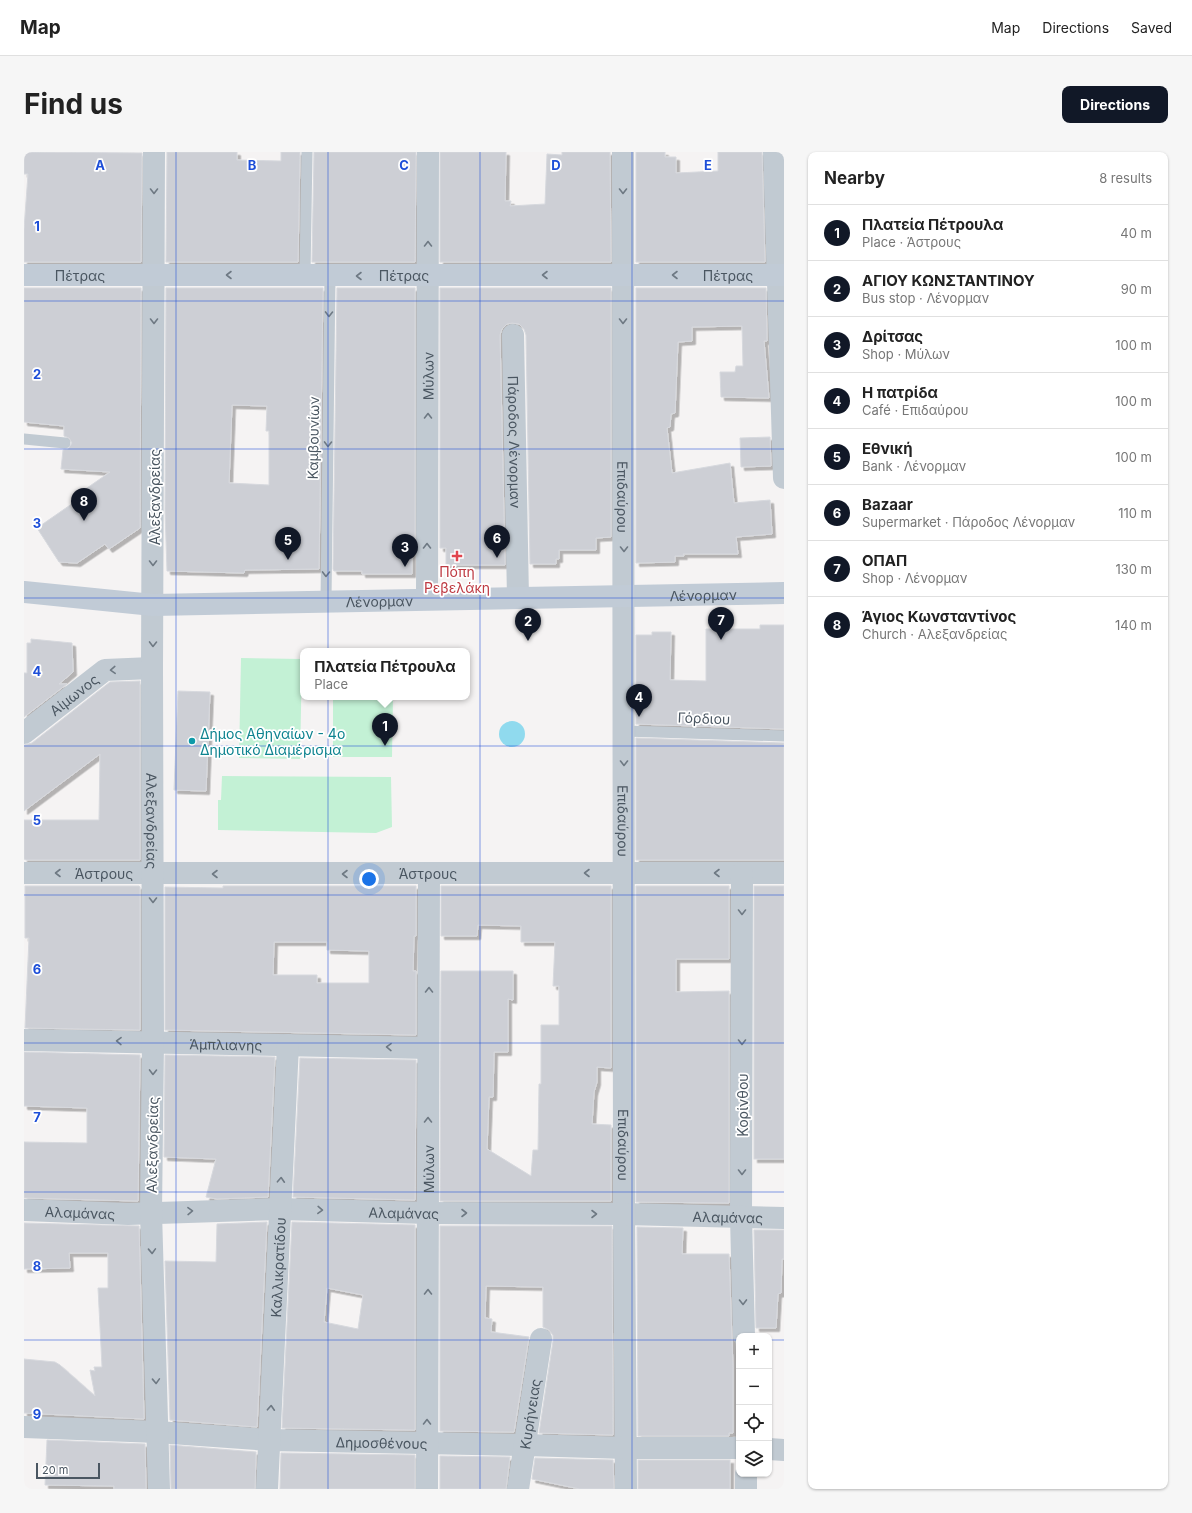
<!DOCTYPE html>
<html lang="en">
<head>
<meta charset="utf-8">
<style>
  :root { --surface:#fff; --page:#f6f6f6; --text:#222; --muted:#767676; --line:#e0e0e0; --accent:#111827 }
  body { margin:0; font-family:Inter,sans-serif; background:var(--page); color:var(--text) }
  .controls { position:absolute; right:12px; bottom:12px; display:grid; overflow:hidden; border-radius:8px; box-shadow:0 1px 3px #0004 }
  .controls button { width:36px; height:36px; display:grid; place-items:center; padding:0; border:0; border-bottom:1px solid var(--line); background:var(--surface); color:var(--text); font:20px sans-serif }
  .scale { position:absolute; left:12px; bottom:10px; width:64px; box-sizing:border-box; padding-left:4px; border:2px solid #4a5661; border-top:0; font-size:11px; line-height:14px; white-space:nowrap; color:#4a5661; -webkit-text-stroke:3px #fff; paint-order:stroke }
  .you { position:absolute; left:345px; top:727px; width:14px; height:14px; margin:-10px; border:3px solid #fff; border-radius:50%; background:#1a73e8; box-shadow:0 0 0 6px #1a73e833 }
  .badge { display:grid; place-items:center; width:26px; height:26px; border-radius:50%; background:var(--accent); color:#fff; font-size:13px; font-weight:700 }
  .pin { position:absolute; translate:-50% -33px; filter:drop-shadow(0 1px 2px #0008) }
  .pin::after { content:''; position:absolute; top:21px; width:14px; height:12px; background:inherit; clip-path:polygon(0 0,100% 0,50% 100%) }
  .popup { position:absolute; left:276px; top:496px; width:170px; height:52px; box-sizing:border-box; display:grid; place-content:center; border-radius:8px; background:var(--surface); filter:drop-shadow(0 1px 3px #0005); font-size:13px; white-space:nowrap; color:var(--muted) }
  .popup b { font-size:15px; color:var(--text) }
  .popup::after { content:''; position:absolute; left:50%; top:100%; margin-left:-8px; border:8px solid transparent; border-top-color:var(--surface) }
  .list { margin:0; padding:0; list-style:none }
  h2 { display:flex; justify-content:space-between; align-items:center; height:52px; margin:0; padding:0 16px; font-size:17px }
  h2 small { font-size:13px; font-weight:400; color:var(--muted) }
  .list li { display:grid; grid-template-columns:26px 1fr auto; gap:12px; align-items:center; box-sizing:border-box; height:56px; padding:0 16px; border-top:1px solid var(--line) }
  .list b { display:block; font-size:15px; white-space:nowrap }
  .list p { margin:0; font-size:13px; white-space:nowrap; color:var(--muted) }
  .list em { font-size:13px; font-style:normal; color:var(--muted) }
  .icon { flex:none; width:22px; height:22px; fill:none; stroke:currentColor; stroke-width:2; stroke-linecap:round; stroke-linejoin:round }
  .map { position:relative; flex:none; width:760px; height:1337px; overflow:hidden; border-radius:8px }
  header { display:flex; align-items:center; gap:24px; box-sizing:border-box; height:56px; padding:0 20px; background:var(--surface); border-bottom:1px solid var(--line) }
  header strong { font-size:19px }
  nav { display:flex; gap:22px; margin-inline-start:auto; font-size:14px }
  .intro { display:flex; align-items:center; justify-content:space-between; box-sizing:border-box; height:96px; padding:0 24px }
  h1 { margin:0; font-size:28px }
  .button { padding:10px 18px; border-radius:8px; background:var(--accent); color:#fff; font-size:14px; font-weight:700 }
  main { display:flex; gap:24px; padding:0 24px }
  aside { flex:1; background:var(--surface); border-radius:8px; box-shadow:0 1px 3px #0004 }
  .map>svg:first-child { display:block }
  .green { fill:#c3f1d5 }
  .water { fill:#90daee }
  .building { fill:#cdcfd5; stroke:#d7d9de; fill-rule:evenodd; filter:url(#shadow) }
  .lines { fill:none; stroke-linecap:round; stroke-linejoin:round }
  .service { stroke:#c1cad2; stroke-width:11 }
  .minor { stroke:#c1cad2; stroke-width:22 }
  .tertiary { stroke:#c1cad2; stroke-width:22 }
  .secondary { stroke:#c1cbd6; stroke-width:22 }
  .oneway { stroke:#6e7983 }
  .oneway2 { stroke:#6e7984 }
  .grid { fill:none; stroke:#1d4ed8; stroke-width:1; stroke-opacity:0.55 }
  .health-dot { fill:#e0444e; stroke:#fff; stroke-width:1.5 }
  .culture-dot { fill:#0f9aa8; stroke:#fff; stroke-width:1.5 }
  .labels { text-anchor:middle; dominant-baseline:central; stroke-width:3.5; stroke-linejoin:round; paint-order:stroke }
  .street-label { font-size:14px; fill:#4a5661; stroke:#fff }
  .health-label { font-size:14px; fill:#be3a42; stroke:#fff }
  .culture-label { font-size:14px; fill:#0d838f; stroke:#fff; text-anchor:start }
  .grid-label { font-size:13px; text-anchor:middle; font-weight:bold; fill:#1d4ed8; stroke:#fff; stroke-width:3.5; stroke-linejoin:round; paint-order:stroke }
</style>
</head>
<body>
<header>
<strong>Map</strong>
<nav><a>Map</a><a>Directions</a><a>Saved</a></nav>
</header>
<div class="intro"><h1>Find us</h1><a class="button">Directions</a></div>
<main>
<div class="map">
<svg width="760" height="1337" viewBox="0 0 760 1337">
  <defs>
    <filter id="shadow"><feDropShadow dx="3.5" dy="3.5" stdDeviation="0" flood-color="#0004"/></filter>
  </defs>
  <rect width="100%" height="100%" fill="#f5f3f3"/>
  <g class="green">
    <path d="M 217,506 L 278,507 L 276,607 L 215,606 Z"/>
    <path d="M 309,545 L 369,545 L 368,605 L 309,605 Z"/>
    <path d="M 198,624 L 367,625 L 368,675 L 352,681 L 194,678 L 194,648 L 197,648 Z"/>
  </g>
  <circle class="water" cx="488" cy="582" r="13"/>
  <g class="building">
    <path d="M 0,0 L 118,1 L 117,110 L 0,110 L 0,77 L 4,22 L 0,22 Z"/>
    <path d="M 143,0 L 213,0 L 213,8 L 257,9 L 257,0 L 276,0 L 274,110 L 142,110 Z"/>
    <path d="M 290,0 L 392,0 L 391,110 L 288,110 Z"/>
    <path d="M 416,0 L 482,0 L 481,49 L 487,49 L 486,54 L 521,52 L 523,2 L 538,3 L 538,0 L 586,0 L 587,110 L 416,110 Z"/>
    <path d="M 612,0 L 641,0 L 641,5 L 652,5 L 652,21 L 694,19 L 694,0 L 738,0 L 741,110 L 612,110 Z"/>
    <path d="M 0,136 L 117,136 L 116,376 L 85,397 L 81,392 L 53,411 L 35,410 L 13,376 L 52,349 L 50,345 L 86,320 L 37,317 L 39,298 L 44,297 L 48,291 L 45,286 L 40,284 L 40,274 L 0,270 Z"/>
    <path d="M 142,136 L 299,136 L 295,417 L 221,418 L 220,421 L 143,419 L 141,359 ZM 208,253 L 243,254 L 242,279 L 245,279 L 245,333 L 205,331 Z"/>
    <path d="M 313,136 L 391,136 L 391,395 L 388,395 L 388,422 L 338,422 L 338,419 L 310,419 L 309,417 Z"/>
    <path d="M 416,136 L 587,136 L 587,385 L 572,386 L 572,398 L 535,398 L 535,407 L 532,407 L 532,412 L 506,412 L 502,183 L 500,177 L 495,172 L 488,171 L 483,172 L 478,177 L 476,183 L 481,413 L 422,413 L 422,396 L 416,396 Z"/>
    <path d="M 612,136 L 742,136 L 743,189 L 740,189 L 745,246 L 697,245 L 696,220 L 711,220 L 712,214 L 719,214 L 718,174 L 668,175 L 668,189 L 654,190 L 651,261 L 647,262 L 646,275 L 643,276 L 648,321 L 706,311 L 710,351 L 746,348 L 748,382 L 712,385 L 714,402 L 659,402 L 660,404 L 651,404 L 651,410 L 612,411 Z"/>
    <path d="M 746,285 L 747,314 L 717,315 L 716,286 Z"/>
    <path d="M 736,473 L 760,473 L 760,577 L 612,572 L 612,483 L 628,483 L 628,480 L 647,480 L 646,528 L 682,529 L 682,477 L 736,477 Z"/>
    <path d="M 7,487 L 48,491 L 49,520 L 35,532 L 43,532 L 0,565 L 0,521 L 3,521 L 3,491 L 7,491 Z"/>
    <path d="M 116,529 L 116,708 L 2,708 L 0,707 L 0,668 L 75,668 L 76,602 L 0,659 L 0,593 L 8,591 L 86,530 Z"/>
    <path d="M 154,539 L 186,540 L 182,639 L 150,638 Z"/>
    <path d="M 612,586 L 760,591 L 760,708 L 612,708 Z"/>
    <path d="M 1,734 L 115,734 L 116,735 L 116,878 L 1,876 L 5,786 L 1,786 Z"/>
    <path d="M 199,734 L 392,734 L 392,784 L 390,784 L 389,819 L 392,819 L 392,883 L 141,878 L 141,735 L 199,736 ZM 250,790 L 303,790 L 303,798 L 345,799 L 345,831 L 293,831 L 293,823 L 249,823 Z"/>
    <path d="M 417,734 L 587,734 L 587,916 L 573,915 L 573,930 L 570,940 L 568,972 L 587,973 L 587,1049 L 416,1049 L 417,819 L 489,819 L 489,848 L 484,847 L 484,900 L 470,900 L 469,945 L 465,945 L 463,997 L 507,1024 L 509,998 L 514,998 L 515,932 L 517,932 L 517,873 L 535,873 L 535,834 L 529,834 L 531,790 L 497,790 L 497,774 L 454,773 L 453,784 L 417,784 Z"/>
    <path d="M 612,734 L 705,734 L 705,807 L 652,807 L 652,840 L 705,839 L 705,1051 L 612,1050 Z"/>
    <rect x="730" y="734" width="30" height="273"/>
    <path d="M 0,900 L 116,903 L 114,1049 L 0,1046 L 0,990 L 63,991 L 63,956 L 0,954 Z"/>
    <path d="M 141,903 L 251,905 L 244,1045 L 193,1047 L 182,1045 L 192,1007 L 140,1005 Z"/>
    <path d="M 276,906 L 392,908 L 391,1048 L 269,1045 Z"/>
    <path d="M 243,1070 L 233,1275 L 146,1268 L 141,1109 L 192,1110 L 193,1072 Z"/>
    <path d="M 268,1070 L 391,1073 L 391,1278 L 258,1276 ZM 303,1136 L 339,1143 L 334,1177 L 300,1170 Z"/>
    <path d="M 0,1071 L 115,1074 L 120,1267 L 0,1261 L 0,1207 L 31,1210 L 36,1213 L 71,1244 L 66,1218 L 71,1219 L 70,1215 L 78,1215 L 74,1136 L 84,1136 L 84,1101 L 45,1101 L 46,1116 L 0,1117 Z"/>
    <path d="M 416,1074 L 588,1074 L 589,1283 L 515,1281 L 529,1189 L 529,1183 L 525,1178 L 519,1175 L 519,1135 L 462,1134 L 461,1166 L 468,1167 L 467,1180 L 505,1185 L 490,1280 L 416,1279 Z"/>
    <path d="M 613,1075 L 659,1076 L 658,1102 L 705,1102 L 709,1216 L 709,1281 L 705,1281 L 705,1284 L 614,1284 Z"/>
    <path d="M 730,1078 L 760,1078 L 760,1107 L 758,1107 L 757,1141 L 754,1142 L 752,1176 L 732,1176 Z"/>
    <path d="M 23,1288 L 121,1292 L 122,1337 L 90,1337 L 90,1334 L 21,1333 Z"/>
    <path d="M 146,1293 L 232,1300 L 231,1337 L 147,1337 Z"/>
    <path d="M 257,1301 L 391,1303 L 391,1337 L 256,1337 Z"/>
    <path d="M 416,1304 L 486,1305 L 482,1337 L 416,1337 Z"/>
    <path d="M 511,1306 L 589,1308 L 590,1337 L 556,1337 L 508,1327 Z"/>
    <rect x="614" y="1308" width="92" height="29"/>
  </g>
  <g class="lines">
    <g class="service">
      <path d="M 281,123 L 283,0"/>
      <path d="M 0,287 L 41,291"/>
      <path d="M 302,449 L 306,123"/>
      <path d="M 600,579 L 760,584"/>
    </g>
    <g class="minor">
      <path id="s1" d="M 599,0 L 600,1062 L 602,1337"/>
      <path d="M 750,0 L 760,326"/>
      <path id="s2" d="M 489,183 L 494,446"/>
      <path id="s3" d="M 403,447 L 404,0"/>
      <path id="s4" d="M 0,581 L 81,518 L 128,516"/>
      <path id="s5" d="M 0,721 L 760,721"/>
      <path d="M 718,721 L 717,1065 L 720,1184"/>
      <path id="s6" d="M 0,888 L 404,896"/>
      <path id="s7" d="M 0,1058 L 104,1062 L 256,1057 L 404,1061 L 600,1062 L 760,1066"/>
      <path id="s8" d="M 0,1275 L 133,1280 L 245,1288 L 501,1293 L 602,1296 L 715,1296"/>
      <path d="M 745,1297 L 760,1298"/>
      <path id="s9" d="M 243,1337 L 264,893"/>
      <path id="s10" d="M 403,1337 L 405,722"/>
      <path id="s11" d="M 494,1337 L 517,1187"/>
      <path d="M 722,1337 L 722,1322"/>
    </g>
    <path class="tertiary" id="s12" d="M 130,0 L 128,516 L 129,890 L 127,1060 L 135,1337"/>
    <g class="secondary">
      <path id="s13" d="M 0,123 L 760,123"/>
      <path id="s14" d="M 0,440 L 129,453 L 760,441"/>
    </g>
  </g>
  <defs><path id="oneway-chevron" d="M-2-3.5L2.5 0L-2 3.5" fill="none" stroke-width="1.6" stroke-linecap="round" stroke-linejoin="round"/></defs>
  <g class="oneway">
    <use href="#oneway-chevron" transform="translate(130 39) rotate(90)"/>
    <use href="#oneway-chevron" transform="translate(599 39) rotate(90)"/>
    <use href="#oneway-chevron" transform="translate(404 92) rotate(-90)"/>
    <use href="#oneway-chevron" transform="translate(305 162) rotate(91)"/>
    <use href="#oneway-chevron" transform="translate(130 169) rotate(90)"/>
    <use href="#oneway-chevron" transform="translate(599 169) rotate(90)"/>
    <use href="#oneway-chevron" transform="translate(404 264) rotate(-90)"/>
    <use href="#oneway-chevron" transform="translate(304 292) rotate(91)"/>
    <use href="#oneway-chevron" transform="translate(403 394) rotate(-90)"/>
    <use href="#oneway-chevron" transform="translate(600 397) rotate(90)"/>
    <use href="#oneway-chevron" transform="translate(129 411) rotate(90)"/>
    <use href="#oneway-chevron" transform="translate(302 422) rotate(91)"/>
    <use href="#oneway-chevron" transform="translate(129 492) rotate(91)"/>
    <use href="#oneway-chevron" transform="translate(89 518) rotate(177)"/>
    <use href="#oneway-chevron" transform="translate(600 611) rotate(90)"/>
    <use href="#oneway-chevron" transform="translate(34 721) rotate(-180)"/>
    <use href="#oneway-chevron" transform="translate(563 721) rotate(180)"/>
    <use href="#oneway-chevron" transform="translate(693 721) rotate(180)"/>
    <use href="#oneway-chevron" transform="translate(191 722) rotate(180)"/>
    <use href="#oneway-chevron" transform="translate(321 722) rotate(180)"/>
    <use href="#oneway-chevron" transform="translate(129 748) rotate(90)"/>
    <use href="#oneway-chevron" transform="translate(718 760) rotate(90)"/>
    <use href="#oneway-chevron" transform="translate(405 838) rotate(-90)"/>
    <use href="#oneway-chevron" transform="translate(95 889) rotate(-179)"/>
    <use href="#oneway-chevron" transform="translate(718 890) rotate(90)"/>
    <use href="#oneway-chevron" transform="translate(365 895) rotate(-179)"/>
    <use href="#oneway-chevron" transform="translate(129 920) rotate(91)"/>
    <use href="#oneway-chevron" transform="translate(404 968) rotate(-90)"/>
    <use href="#oneway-chevron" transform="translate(718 1020) rotate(90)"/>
    <use href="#oneway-chevron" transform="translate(257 1028) rotate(-87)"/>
    <use href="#oneway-chevron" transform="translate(296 1058) rotate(2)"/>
    <use href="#oneway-chevron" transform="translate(166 1059) rotate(-1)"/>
    <use href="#oneway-chevron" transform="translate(440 1061)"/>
    <use href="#oneway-chevron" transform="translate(570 1062)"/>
    <use href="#oneway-chevron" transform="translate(128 1099) rotate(88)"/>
    <use href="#oneway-chevron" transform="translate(404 1140) rotate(-90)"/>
    <use href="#oneway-chevron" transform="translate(719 1150) rotate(89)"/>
    <use href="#oneway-chevron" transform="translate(132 1229) rotate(88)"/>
    <use href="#oneway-chevron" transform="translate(247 1256) rotate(-87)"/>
    <use href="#oneway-chevron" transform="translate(403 1270) rotate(-90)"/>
  </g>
  <g class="oneway2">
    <use href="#oneway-chevron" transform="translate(205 123) rotate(-180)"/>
    <use href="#oneway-chevron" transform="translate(521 123) rotate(180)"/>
    <use href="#oneway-chevron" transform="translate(651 123) rotate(-180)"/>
    <use href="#oneway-chevron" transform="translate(335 124) rotate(-180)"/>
  </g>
  <path class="grid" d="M 152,0 L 152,1337M 304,0 L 304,1337M 456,0 L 456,1337M 608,0 L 608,1337M 0,149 L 760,149M 0,297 L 760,297M 0,446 L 760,446M 0,594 L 760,594M 0,743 L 760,743M 0,891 L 760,891M 0,1040 L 760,1040M 0,1188 L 715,1188M 745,1188 L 760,1188"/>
  <path class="health-dot" d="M431 398h4v4h4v4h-4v4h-4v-4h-4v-4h4z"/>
  <circle class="culture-dot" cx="168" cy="589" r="4"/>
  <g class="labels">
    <g class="street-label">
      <text stroke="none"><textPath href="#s13" startOffset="56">Πέτρας</textPath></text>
      <text stroke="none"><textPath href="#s13" startOffset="704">Πέτρας</textPath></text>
      <text stroke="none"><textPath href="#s13" startOffset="380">Πέτρας</textPath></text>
      <text stroke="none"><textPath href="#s3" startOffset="223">Μύλων</textPath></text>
      <text transform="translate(289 286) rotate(-89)">Καμβουνίων</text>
      <text stroke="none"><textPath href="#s2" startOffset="107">Πάροδος Λένορμαν</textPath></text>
      <text transform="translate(130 345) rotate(-90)">Αλεξανδρείας</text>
      <text stroke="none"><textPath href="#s1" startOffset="345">Επιδαύρου</textPath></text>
      <text stroke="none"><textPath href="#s14" startOffset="680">Λένορμαν</textPath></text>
      <text stroke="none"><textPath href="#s14" startOffset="356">Λένορμαν</textPath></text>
      <text stroke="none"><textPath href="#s4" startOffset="63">Αίμωνος</textPath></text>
      <text transform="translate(680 566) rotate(2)">Γόρδιου</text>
      <text stroke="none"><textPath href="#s12" startOffset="669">Αλεξανδρείας</textPath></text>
      <text stroke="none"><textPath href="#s1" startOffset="669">Επιδαύρου</textPath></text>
      <text stroke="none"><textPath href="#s5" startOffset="404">Άστρους</textPath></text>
      <text stroke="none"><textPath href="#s5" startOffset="80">Άστρους</textPath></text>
      <text stroke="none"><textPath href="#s6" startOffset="202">Άμπλιανης</textPath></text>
      <text transform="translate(718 953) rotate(-90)">Κορίνθου</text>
      <text transform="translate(128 993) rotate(-89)">Αλεξανδρείας</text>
      <text stroke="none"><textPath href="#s1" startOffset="993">Επιδαύρου</textPath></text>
      <text stroke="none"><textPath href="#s10" startOffset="320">Μύλων</textPath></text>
      <text stroke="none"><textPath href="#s7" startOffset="56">Αλαμάνας</textPath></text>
      <text stroke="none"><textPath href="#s7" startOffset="380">Αλαμάνας</textPath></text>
      <text stroke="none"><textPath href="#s7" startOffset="704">Αλαμάνας</textPath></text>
      <text stroke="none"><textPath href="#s9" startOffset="222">Καλλικρατίδου</textPath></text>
      <text stroke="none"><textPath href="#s11" startOffset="76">Κυρήνειας</textPath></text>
      <text stroke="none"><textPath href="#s8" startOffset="358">Δημοσθένους</textPath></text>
    </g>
    <g class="health-label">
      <text x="433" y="419">Πόπη<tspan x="433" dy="16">Ρεβελάκη</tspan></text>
    </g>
    <g class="culture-label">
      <text x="176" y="581">Δήμος Αθηναίων - 4ο<tspan x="176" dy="16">Δημοτικό Διαμέρισμα</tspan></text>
    </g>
  </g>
  <g class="grid-label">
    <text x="76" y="18">A</text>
    <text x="228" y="18">B</text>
    <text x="380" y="18">C</text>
    <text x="532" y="18">D</text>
    <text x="684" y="18">E</text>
    <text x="13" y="79">1</text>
    <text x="13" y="227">2</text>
    <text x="13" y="376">3</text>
    <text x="13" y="524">4</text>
    <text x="13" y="673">5</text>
    <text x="13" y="822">6</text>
    <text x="13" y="970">7</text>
    <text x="13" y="1119">8</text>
    <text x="13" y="1267">9</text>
  </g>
</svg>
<div class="controls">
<button>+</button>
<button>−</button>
<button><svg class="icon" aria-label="locate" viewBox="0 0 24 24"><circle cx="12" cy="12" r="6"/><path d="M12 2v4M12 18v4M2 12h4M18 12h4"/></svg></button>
<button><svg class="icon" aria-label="layers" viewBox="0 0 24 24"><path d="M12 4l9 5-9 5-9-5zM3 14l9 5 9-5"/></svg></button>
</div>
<div class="scale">20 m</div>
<div class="you"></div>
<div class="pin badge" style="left:361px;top:594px">1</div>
<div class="popup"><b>Πλατεία Πέτρουλα</b>Place</div>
<div class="pin badge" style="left:504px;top:489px">2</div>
<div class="pin badge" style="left:381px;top:415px">3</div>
<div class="pin badge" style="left:615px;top:565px">4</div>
<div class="pin badge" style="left:264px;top:408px">5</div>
<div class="pin badge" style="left:473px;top:406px">6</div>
<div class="pin badge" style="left:697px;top:488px">7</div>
<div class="pin badge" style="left:60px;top:369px">8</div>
</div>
<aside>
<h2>Nearby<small>8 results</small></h2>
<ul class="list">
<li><span class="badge">1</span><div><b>Πλατεία Πέτρουλα</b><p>Place · Άστρους</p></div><em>40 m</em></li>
<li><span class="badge">2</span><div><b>ΑΓΙΟΥ ΚΩΝΣΤΑΝΤΙΝΟΥ</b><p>Bus stop · Λένορμαν</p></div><em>90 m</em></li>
<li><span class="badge">3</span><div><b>Δρίτσας</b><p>Shop · Μύλων</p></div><em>100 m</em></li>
<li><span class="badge">4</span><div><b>Η πατρίδα</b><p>Café · Επιδαύρου</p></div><em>100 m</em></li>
<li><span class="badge">5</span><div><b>Εθνική</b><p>Bank · Λένορμαν</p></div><em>100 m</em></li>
<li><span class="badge">6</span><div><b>Bazaar</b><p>Supermarket · Πάροδος Λένορμαν</p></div><em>110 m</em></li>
<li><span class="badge">7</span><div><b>ΟΠΑΠ</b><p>Shop · Λένορμαν</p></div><em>130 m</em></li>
<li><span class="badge">8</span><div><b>Άγιος Κωνσταντίνος</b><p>Church · Αλεξανδρείας</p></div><em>140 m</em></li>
</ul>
</aside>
</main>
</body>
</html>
